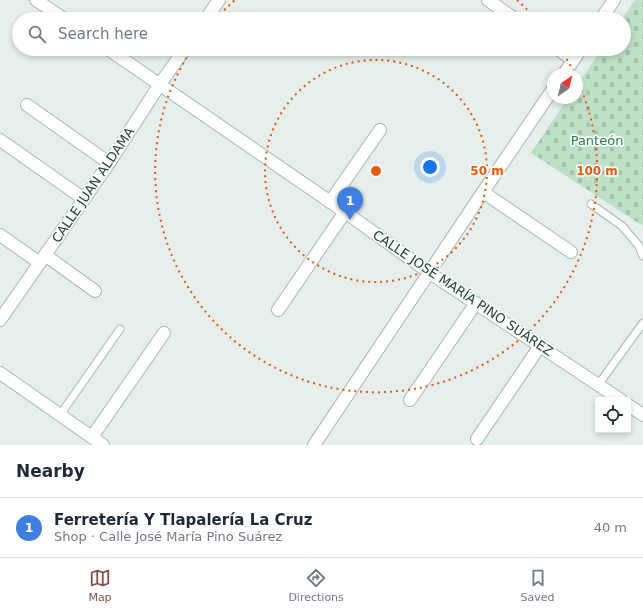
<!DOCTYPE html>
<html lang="en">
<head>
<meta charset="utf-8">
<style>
  :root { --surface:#fff; --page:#f2f2f3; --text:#1f2937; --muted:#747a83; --line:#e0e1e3; --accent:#7f5249 }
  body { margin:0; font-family:"DejaVu Sans",sans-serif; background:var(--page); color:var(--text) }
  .controls { position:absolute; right:12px; bottom:12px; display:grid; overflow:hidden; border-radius:4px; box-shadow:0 2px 6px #0003 }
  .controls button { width:36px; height:36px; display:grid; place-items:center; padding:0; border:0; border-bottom:1px solid var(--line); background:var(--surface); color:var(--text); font:20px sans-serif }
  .compass { position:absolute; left:547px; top:68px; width:36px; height:36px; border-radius:50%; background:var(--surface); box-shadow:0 2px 6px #0003; rotate:35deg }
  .you { position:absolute; left:430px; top:167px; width:14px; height:14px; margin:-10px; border:3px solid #fff; border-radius:50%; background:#1a73e8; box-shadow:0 0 0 6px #1a73e833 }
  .badge { display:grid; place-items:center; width:26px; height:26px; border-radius:50%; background:var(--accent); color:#fff; font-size:13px; font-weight:700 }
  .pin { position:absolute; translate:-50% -33px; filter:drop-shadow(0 1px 2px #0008) }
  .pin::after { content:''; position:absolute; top:21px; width:14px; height:12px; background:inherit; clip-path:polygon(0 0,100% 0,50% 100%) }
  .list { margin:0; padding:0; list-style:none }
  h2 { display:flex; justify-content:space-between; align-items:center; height:52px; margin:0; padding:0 16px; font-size:17px }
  h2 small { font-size:13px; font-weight:400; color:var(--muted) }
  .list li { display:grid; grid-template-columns:26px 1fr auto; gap:12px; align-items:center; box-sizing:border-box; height:60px; padding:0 16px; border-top:1px solid var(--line) }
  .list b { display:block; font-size:15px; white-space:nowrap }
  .list p { margin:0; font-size:13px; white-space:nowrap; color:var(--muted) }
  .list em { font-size:13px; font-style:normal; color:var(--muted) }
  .icon { flex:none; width:22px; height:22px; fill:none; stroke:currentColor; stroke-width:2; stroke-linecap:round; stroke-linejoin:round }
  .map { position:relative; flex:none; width:643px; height:445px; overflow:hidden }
  .search { position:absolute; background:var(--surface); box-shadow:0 2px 6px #0003; left:12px; right:12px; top:12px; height:44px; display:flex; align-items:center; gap:10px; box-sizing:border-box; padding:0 14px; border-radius:22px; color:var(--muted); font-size:15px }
  .sheet { height:112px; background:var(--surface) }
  nav { display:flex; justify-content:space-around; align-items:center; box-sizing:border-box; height:56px; border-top:1px solid var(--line); background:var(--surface); font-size:11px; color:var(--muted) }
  nav a { display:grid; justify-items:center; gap:2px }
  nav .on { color:var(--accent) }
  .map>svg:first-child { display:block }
  .cemetery { fill:url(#cemetery-stones) }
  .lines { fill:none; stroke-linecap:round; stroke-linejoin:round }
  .lane-casing { stroke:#a8b8b2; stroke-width:9 }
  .street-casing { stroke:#a8b8b2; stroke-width:14 }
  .secondary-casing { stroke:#a4bbb3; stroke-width:14 }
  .lane { stroke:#fff; stroke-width:7 }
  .street { stroke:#fff; stroke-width:12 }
  .secondary { stroke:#fff; stroke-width:12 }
  .ring { fill:none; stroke:#e8590c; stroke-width:2; stroke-dasharray:2 4 }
  .labels { text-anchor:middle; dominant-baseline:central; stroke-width:3.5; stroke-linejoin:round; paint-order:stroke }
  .park-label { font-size:13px; fill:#2d7a4b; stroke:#f7fbf9 }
  .street-label { font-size:13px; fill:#24423a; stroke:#f7fbf9 }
  .centre { fill:#e8590c; stroke:#f7fbf9; stroke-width:2 }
  .ring-label { font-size:12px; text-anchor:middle; font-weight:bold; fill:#e8590c; stroke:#f7fbf9; stroke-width:3.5; stroke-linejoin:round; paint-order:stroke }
</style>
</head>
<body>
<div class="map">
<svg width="643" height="445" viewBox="0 0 643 445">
  <defs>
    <pattern id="cemetery-stones" width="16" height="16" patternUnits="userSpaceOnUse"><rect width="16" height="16" fill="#bfe0c8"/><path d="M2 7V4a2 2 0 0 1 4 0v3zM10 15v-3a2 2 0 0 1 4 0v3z" fill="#a4c1ad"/></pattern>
  </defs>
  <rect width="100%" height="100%" fill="#e6efeb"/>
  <path class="cemetery" d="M 635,0 L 643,0 L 643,226 L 531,153 L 568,98 L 577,98 L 577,85 L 602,49 L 624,49 L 624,19 L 622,19 Z"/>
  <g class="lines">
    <g class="lane-casing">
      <g id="lane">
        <path d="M 591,204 L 622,226 L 639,246 L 643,256"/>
        <path d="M 598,385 L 643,323"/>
        <path d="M 60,415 L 120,329"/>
      </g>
    </g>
    <g class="street-casing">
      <g id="street">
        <path d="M 488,0 L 515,19"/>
        <path d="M 206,19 L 219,0"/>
        <path d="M 601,19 L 614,0"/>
        <path d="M 558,49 L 573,60"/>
        <path d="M 564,74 L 581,49"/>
        <path d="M 27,105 L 109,163"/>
        <path d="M 0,140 L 84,199"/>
        <path d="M 483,192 L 571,252"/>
        <path d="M 330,202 L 380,130"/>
        <path d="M 0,235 L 40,263"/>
        <path d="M 45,255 L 95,291"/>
        <path d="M 278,310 L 345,212"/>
        <path d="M 0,320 L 109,163 L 160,84 L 185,49"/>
        <path d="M 410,400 L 476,303"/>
        <path d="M 92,437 L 164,333"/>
        <path d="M 477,439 L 540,346"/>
        <path d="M 314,445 L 483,192 L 553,89"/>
      </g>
    </g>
    <g class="secondary-casing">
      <g id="secondary">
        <path d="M 36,0 L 64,19"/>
        <path d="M 108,49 L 345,212 L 430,273 L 621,400"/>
        <path d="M 0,373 L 103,445"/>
        <path d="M 628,405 L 643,415"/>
      </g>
    </g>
    <use href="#lane" class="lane"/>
    <use href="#street" class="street"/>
    <use href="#secondary" class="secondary"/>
  </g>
  <g class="ring">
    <circle cx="376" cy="171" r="111"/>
    <path d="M216 19A221 221 0 0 1 235 0M517 0A221 221 0 0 1 536 19M560 49A221 221 0 0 1 574 72M577 79A221 221 0 1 1 192 49"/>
  </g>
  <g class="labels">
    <g class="park-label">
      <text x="597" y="140">Panteón</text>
    </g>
    <g class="street-label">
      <text transform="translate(93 185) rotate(-56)">CALLE JUAN ALDAMA</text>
      <text transform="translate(463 293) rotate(34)">CALLE JOSÉ MARÍA PINO SUÁREZ</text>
    </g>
  </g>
  <circle cx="376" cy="171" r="6" class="centre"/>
  <g class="ring-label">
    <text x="487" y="175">50 m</text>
    <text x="597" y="175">100 m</text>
  </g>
</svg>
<div class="controls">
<button><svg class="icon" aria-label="locate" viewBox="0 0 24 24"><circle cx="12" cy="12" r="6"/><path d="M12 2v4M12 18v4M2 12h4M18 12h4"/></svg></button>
</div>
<svg class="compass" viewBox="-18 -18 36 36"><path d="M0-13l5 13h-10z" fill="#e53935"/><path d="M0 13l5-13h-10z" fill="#747a83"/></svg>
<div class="you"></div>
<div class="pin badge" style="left:350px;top:220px;background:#3f7fe0">1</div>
<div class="search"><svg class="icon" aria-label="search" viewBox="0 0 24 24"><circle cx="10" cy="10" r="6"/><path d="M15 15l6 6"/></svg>Search here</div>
</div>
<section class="sheet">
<h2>Nearby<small></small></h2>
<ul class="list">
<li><span class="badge" style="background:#3f7fe0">1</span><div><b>Ferretería Y Tlapalería La Cruz</b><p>Shop · Calle José María Pino Suárez</p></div><em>40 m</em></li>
</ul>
</section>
<nav>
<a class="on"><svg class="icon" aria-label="map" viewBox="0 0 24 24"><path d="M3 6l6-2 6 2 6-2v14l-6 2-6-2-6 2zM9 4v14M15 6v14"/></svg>Map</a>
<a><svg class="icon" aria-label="directions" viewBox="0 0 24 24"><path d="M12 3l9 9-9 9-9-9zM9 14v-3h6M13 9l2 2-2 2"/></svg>Directions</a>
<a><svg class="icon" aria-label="saved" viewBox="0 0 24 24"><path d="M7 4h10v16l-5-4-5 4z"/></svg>Saved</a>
</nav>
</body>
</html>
